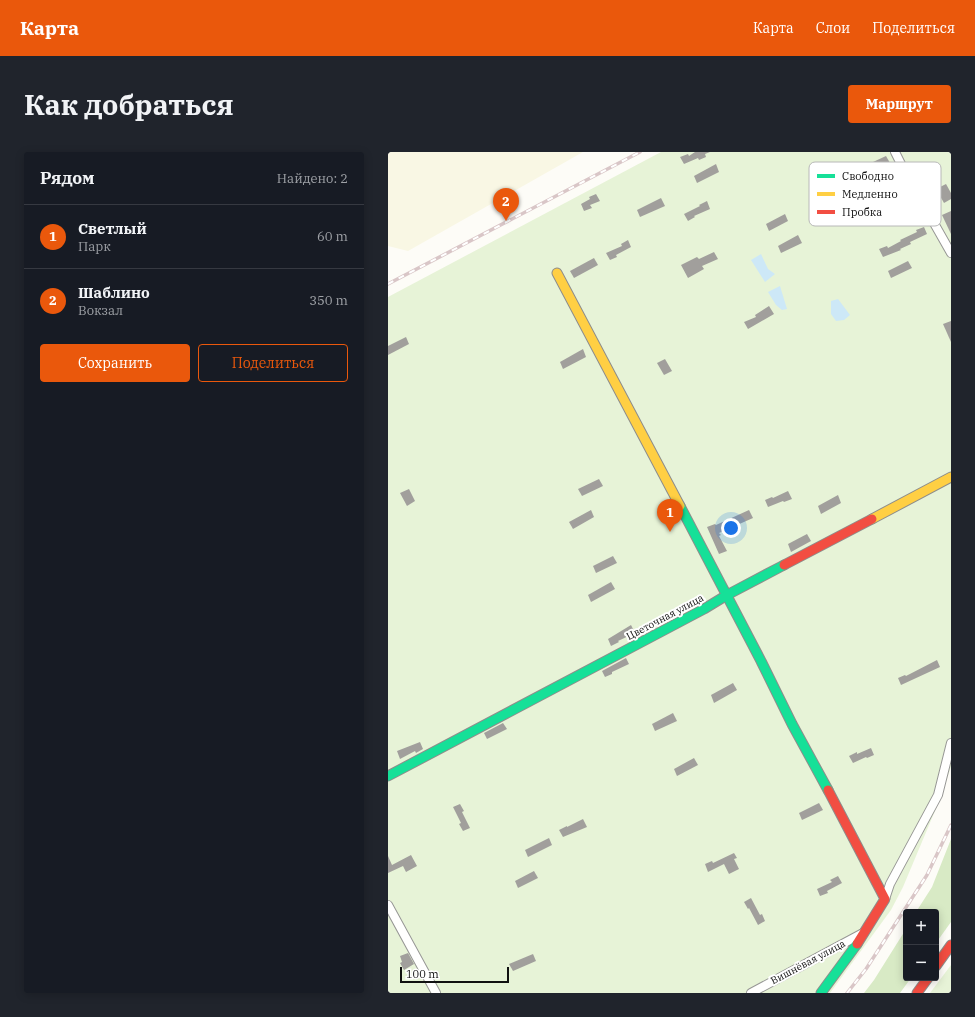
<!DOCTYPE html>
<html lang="ru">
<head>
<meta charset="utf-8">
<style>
  :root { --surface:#171b24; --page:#20242c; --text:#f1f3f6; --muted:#9ea1a6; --line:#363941; --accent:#ea580c }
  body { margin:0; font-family:"IBM Plex Serif",serif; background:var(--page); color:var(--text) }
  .controls { position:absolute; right:12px; bottom:12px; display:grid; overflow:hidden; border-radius:4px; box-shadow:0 2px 10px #0003 }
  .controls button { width:36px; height:36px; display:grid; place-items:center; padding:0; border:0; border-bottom:1px solid var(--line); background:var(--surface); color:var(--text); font:20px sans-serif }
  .scale { position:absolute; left:12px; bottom:10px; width:109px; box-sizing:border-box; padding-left:4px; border:2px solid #111; border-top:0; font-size:11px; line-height:14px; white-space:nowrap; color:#111; -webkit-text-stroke:3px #fff; paint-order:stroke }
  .you { position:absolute; left:343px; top:376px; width:14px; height:14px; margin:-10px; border:3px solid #fff; border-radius:50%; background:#1a73e8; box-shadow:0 0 0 6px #1a73e833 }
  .badge { display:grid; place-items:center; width:26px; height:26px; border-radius:50%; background:var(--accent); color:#fff; font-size:13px; font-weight:700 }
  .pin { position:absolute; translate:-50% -33px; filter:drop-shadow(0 1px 2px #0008) }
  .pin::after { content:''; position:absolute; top:21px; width:14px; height:12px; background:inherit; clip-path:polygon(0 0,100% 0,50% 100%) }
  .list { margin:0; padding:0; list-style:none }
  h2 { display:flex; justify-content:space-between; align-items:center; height:52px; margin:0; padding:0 16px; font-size:17px }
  h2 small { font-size:13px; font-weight:400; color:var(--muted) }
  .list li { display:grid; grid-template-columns:26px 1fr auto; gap:12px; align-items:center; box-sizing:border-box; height:64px; padding:0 16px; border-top:1px solid var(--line) }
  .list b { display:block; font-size:15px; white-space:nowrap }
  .list p { margin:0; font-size:13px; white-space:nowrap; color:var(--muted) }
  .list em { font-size:13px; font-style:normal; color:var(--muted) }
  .actions { display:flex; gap:8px; padding:12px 16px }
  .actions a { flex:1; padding:9px 0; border:1px solid var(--accent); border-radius:4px; text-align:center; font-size:14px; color:var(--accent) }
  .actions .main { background:var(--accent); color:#fff }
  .map { position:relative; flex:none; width:563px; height:841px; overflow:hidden; border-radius:4px }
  header { display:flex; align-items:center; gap:24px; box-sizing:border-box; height:56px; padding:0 20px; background:var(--accent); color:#fff }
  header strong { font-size:19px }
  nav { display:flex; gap:22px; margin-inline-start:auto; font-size:14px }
  .intro { display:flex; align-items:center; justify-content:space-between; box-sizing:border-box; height:96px; padding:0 24px }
  h1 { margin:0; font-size:28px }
  .button { padding:10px 18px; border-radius:4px; background:var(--accent); color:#fff; font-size:14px; font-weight:700 }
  main { display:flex; gap:24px; padding:0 24px }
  aside { flex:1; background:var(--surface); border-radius:4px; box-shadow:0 2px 10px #0003 }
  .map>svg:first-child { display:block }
  .farmland { fill:#f9f7e4 }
  .green { fill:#e7f3d7 }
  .forest { fill:#d8eac5 }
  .water { fill:#cde8f7 }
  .building { fill:#a19f9c }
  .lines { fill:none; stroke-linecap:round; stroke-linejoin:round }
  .street-casing { stroke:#979795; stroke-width:10 }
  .fast-casing { stroke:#8e8d8b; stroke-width:11 }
  .slow-casing { stroke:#8e8d8b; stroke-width:11 }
  .jam-casing { stroke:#8e8d8b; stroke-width:11 }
  .street { stroke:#fffffe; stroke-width:8 }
  .fast { stroke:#16e098; stroke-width:9 }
  .slow { stroke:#ffcf43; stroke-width:9 }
  .jam { stroke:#f24e42; stroke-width:9 }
  .rail-casing { stroke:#d9c6c7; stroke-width:3.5 }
  .rail { stroke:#fff; stroke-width:2; stroke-dasharray:6; stroke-linecap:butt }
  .labels { text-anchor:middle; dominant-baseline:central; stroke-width:4; stroke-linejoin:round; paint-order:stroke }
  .street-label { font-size:10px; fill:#111; stroke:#fff }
  .key { fill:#fff; stroke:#b8b8b8; stroke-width:1 }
  .key-label { font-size:11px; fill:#111 }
</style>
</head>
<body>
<header>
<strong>Карта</strong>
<nav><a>Карта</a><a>Слои</a><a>Поделиться</a></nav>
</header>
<div class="intro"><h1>Как добраться</h1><a class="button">Маршрут</a></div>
<main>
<aside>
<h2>Рядом<small>Найдено: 2</small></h2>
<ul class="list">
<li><span class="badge">1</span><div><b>Светлый</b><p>Парк</p></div><em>60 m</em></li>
<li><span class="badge">2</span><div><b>Шаблино</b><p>Вокзал</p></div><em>350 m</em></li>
</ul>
<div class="actions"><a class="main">Сохранить</a><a>Поделиться</a></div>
</aside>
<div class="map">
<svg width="563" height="841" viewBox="0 0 563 841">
  <rect width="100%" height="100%" fill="#fdfcf7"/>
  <path class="farmland" d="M 0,0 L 195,0 L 20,99 L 0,94 Z"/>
  <g class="green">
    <path d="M 273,0 L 563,0 L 563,615 L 552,647 L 515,735 L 503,758 L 442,841 L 0,841 L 0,145 Z"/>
    <path d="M 563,813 L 563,841 L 542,841 Z"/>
  </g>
  <g class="forest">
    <path d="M 563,687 L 563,770 L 548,791 L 548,760 L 528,760 L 544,735 Z"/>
    <path d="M 518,777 L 518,826 L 523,826 L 512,841 L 476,841 L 486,828 Z"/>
  </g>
  <g class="water">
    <path d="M 373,102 L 380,117 L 387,122 L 377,130 L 363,108 Z"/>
    <path d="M 392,134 L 399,157 L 394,158 L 388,153 L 380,140 Z"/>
    <path d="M 450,147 L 462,163 L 456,168 L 448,169 L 443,162 L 443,149 Z"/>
  </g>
  <g class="building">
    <path d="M 307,0 L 322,0 L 317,2 L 318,5 L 311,8 L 310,6 L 296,12 L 292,5 L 300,2 L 301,4 Z"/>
    <path d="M 498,4 L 502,11 L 489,18 L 485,10 Z"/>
    <path d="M 328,12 L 331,20 L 309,31 L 306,24 Z"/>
    <path d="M 558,32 L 563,41 L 563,47 L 556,51 L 548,37 Z"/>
    <path d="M 208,42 L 212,49 L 202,53 L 204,56 L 196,59 L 193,52 L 202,47 L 201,45 Z"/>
    <path d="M 273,46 L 277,54 L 252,65 L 249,58 Z"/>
    <path d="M 319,49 L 322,57 L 306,64 L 307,65 L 300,69 L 296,62 L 312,54 L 311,53 Z"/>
    <path d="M 563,59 L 563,82 L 554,63 Z"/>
    <path d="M 397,62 L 400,69 L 381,79 L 378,72 Z"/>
    <path d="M 536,75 L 539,82 L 522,90 L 523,92 L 512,97 L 513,98 L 495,105 L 491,97 L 499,94 L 500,96 L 513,89 L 512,88 L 529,80 L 528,78 Z"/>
    <path d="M 410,83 L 414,91 L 393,101 L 390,94 Z"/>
    <path d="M 240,88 L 243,95 L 228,103 L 229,105 L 222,108 L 218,101 L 234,94 L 233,92 Z"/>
    <path d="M 326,100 L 330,107 L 314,114 L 316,117 L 300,126 L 293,113 L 309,105 L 311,107 Z"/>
    <path d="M 206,106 L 210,113 L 186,126 L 182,119 Z"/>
    <path d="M 520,109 L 524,116 L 503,126 L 500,119 Z"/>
    <path d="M 381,154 L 386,162 L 360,177 L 356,170 L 368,165 L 367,163 Z"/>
    <path d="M 563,169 L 563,190 L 555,172 Z"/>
    <path d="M 18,185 L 21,192 L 0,203 L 0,194 Z"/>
    <path d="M 195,197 L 198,205 L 175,217 L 172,210 Z"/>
    <path d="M 277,207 L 284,219 L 276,223 L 269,211 Z"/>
    <path d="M 211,327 L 215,334 L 194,344 L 190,337 Z"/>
    <path d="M 21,337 L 27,349 L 19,354 L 12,341 Z"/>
    <path d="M 400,339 L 404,347 L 396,350 L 395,349 L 380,355 L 377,348 L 384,345 L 385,346 Z"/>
    <path d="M 450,343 L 453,351 L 433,362 L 430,354 Z"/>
    <path d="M 203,358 L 206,365 L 185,377 L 181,370 Z"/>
    <path d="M 361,358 L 365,366 L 331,381 L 333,383 L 331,384 L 339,399 L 331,402 L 319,375 L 327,372 L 328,373 Z"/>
    <path d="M 419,382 L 423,389 L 403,400 L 400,392 Z"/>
    <path d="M 225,404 L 229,411 L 208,421 L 205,414 Z"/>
    <path d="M 223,430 L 227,437 L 203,450 L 200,443 Z"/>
    <path d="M 243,473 L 247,481 L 230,489 L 231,490 L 223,494 L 220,487 Z"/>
    <path d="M 238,506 L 241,512 L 224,520 L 224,522 L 217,525 L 214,519 Z"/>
    <path d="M 549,508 L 552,515 L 513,533 L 510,526 L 517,523 L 518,524 Z"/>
    <path d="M 345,531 L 349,538 L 326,551 L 323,543 Z"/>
    <path d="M 285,561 L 289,569 L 267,579 L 264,572 Z"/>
    <path d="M 115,571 L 119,577 L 99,587 L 96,581 Z"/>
    <path d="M 32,590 L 35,597 L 28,601 L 27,599 L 12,607 L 9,599 Z"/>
    <path d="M 483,596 L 486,603 L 479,606 L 478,605 L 465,611 L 461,604 L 469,600 L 469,602 Z"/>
    <path d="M 306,606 L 310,613 L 289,624 L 286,617 Z"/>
    <path d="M 431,651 L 435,658 L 414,668 L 411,661 Z"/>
    <path d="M 72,652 L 76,659 L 74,660 L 82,676 L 75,679 L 71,672 L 73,671 L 65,655 Z"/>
    <path d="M 195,667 L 199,675 L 175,685 L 171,678 L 179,674 L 179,675 Z"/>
    <path d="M 161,686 L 164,693 L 140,705 L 137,698 Z"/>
    <path d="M 346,701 L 349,706 L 346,707 L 351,717 L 341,722 L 336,712 L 320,720 L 317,712 L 324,709 L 325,711 Z"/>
    <path d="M 23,703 L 29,714 L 18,720 L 15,714 L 0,721 L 0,704 L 4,713 Z"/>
    <path d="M 146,719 L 150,726 L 130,736 L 127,729 Z"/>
    <path d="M 450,724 L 454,731 L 439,739 L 440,741 L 432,744 L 429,737 L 444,730 L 442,728 Z"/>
    <path d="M 363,746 L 372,763 L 374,762 L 377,769 L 370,773 L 361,756 L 360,757 L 356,750 Z"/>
    <path d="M 20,801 L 26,812 L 16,818 L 12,811 L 14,810 L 12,804 Z"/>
    <path d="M 145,802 L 148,809 L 125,819 L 121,812 Z"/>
  </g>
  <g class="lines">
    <g class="street-casing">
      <g id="street">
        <path d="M 507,0 L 517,20 L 563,101"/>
        <path d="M 497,747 L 502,732 L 550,643 L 563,591"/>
        <path d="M 0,753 L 48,841"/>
        <path d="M 363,841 L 475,781"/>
      </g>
    </g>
    <g class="fast-casing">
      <g id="fast">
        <path d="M 292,354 L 373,509 L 404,572 L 440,638"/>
        <path d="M 0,624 L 316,457 L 339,443 L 396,413"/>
        <path d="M 433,841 L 469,792"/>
      </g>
    </g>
    <g class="slow-casing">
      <g id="slow">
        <path d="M 169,121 L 292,354"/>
        <path d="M 484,367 L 563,325"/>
      </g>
    </g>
    <g class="jam-casing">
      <g id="jam">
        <path d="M 396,413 L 484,367"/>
        <path d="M 440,638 L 497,747 L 469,792"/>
        <path d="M 548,814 L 563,793"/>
        <path d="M 529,841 L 540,826"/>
      </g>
    </g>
    <use href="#street" class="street"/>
    <use href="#fast" class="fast"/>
    <use href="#slow" class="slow"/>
    <use href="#jam" class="jam"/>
    <g class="rail-casing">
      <g id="rail">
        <path d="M 0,132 L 252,0"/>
        <path d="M 459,841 L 478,817 L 539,723 L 563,673"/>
      </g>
    </g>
    <use href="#rail" class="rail"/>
  </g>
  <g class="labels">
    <g class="street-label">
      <text transform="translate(277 465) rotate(-28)">Цветочная улица</text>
      <text transform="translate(420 810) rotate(-28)">Вишнёвая улица</text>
    </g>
  </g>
  <rect x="421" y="10" width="132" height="64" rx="6" class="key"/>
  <rect x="429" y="22" width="18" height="4" fill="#16e098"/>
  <rect x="429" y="40" width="18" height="4" fill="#ffcf43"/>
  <rect x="429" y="58" width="18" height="4" fill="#f24e42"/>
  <g class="key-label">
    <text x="454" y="28">Свободно</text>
    <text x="454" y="46">Медленно</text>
    <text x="454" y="64">Пробка</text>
  </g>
</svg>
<div class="controls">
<button>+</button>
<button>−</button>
</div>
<div class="scale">100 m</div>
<div class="you"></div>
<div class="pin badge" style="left:282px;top:380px">1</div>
<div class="pin badge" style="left:118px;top:69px">2</div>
</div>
</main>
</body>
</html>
